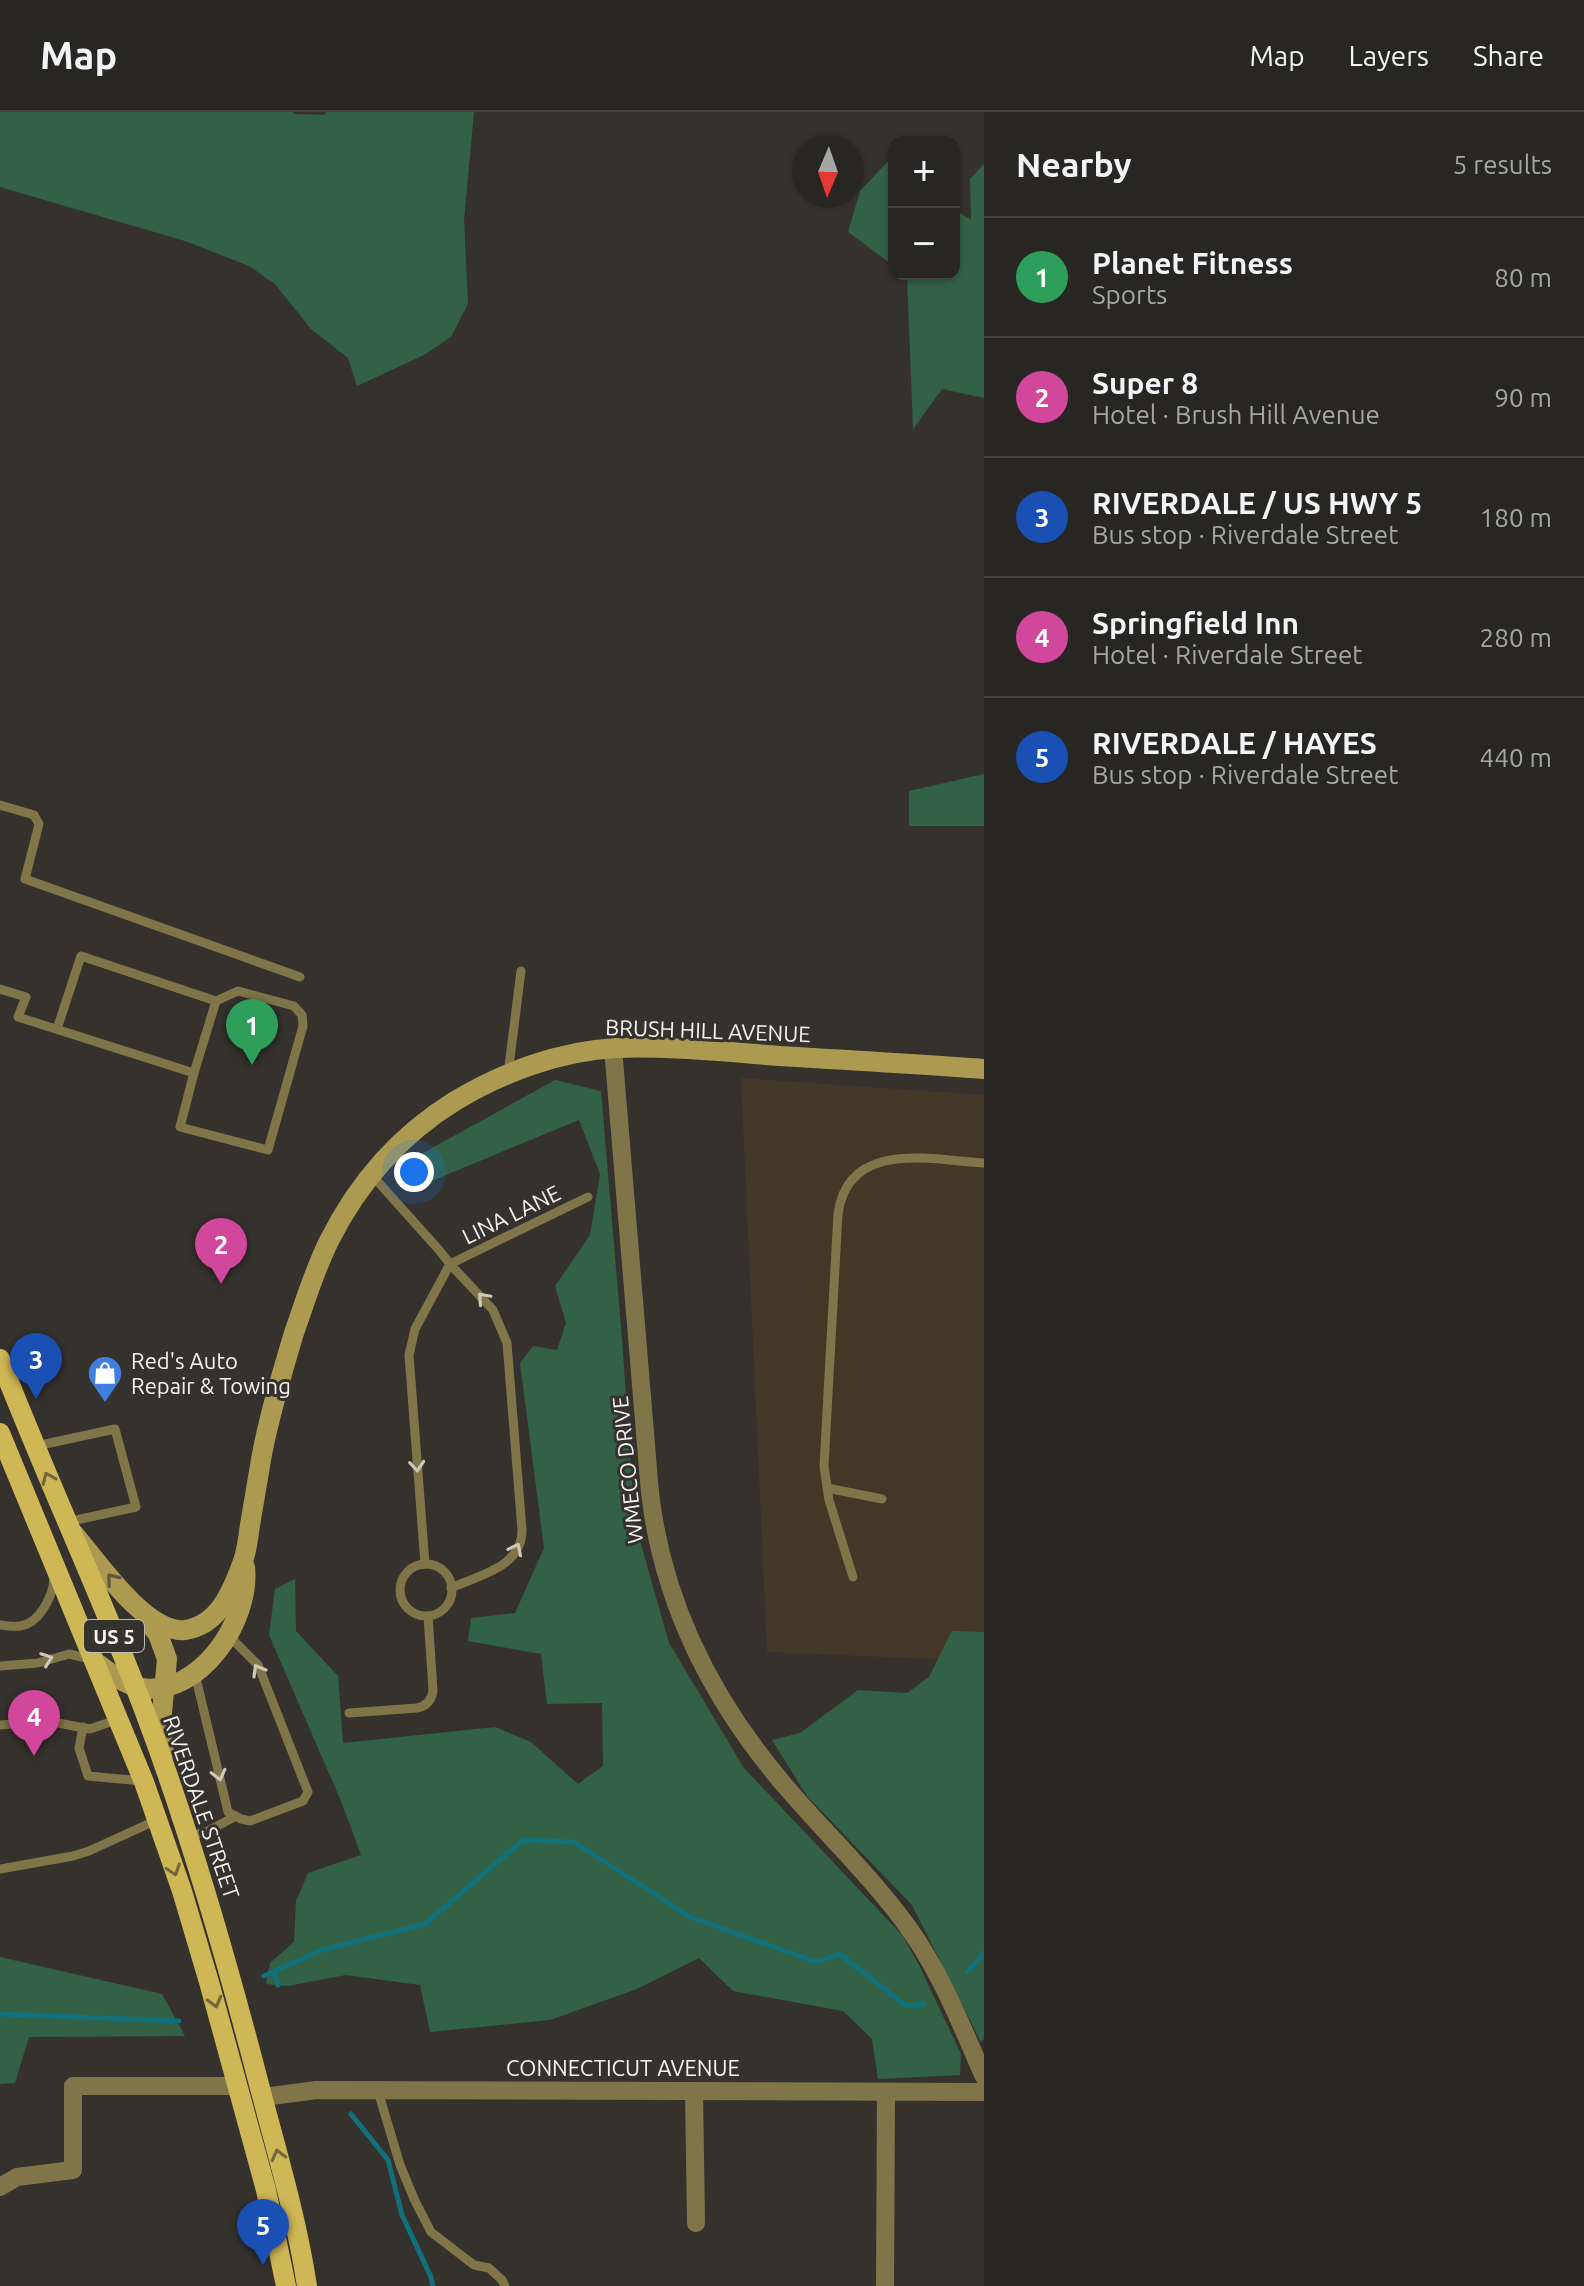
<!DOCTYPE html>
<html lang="en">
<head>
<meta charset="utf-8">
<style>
  :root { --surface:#282622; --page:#302e2a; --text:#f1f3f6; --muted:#a5a5a5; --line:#444340; --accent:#bca0f2 }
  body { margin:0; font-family:Ubuntu,sans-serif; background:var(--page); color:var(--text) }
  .controls { position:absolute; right:24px; top:24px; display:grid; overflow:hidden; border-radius:16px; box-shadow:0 2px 6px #0004 }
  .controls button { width:72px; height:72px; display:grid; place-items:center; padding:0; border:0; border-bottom:2px solid var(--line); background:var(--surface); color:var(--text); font:40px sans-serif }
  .compass { position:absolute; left:792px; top:24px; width:72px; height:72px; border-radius:50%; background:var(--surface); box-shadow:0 2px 6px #0004; rotate:182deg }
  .you { position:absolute; left:414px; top:1060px; width:28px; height:28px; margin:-20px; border:6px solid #fff; border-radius:50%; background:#1a73e8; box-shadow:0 0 0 12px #1a73e833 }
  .badge { display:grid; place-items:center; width:52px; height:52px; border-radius:50%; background:var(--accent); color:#fff; font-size:26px; font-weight:700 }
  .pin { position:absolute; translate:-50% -66px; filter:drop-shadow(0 2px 4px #0008) }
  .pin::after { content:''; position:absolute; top:42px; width:28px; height:24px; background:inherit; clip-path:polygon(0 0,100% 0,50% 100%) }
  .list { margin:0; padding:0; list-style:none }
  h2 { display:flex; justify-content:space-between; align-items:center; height:104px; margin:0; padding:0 32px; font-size:34px }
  h2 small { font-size:26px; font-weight:400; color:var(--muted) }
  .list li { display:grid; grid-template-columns:52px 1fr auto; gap:24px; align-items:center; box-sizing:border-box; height:120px; padding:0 32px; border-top:2px solid var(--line) }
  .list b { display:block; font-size:30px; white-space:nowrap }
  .list p { margin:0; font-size:26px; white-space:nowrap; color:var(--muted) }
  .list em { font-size:26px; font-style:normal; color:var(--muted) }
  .map { position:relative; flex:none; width:984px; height:2174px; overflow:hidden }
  header { display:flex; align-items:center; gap:48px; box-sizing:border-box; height:112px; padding:0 40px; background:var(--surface); border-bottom:2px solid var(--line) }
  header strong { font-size:38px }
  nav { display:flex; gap:44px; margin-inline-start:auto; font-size:28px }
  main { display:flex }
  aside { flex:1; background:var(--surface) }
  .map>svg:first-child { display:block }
  .education { fill:#433828 }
  .green { fill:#326146 }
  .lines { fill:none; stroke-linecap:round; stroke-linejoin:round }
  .stream { stroke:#11707a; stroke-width:5 }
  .lane { stroke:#807549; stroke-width:9 }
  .street { stroke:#807549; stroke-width:18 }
  .secondary { stroke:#ad9a51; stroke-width:20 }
  .primary { stroke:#cfb756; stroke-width:20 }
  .oneway { stroke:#ccc7b6 }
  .oneway2 { stroke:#73673e }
  .oneway3 { stroke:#5f563a }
  .labels { text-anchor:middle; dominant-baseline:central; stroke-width:6; stroke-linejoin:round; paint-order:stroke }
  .shield { fill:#35322e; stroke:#bbb9b6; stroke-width:2 }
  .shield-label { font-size:20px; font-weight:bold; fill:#f5f3f1 }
  .street-label { font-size:22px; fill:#f5f3f1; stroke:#35322e }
  .poi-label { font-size:22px; fill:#f5f3f1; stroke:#35322e; text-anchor:start }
</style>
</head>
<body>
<header>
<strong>Map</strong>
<nav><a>Map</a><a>Layers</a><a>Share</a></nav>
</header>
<main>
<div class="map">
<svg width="984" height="2174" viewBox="0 0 984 2174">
  <rect width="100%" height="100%" fill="#35322e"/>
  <path class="education" d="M 741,966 L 984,983 L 984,1549 L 767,1540 Z"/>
  <g class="green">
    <path d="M 0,0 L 292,0 L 295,2 L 325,3 L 326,0 L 474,0 L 464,108 L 468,192 L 451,225 L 424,243 L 357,274 L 348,246 L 311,217 L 275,172 L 249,154 L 185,129 L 0,75 Z"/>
    <path d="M 894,43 L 894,154 L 848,120 L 860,79 Z"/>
    <path d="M 984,52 L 984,286 L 942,277 L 913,317 L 907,164 L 905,162 L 954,162 L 954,99 L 957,99 L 971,108 L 970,67 Z"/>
    <path d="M 984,662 L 984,714 L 909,714 L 909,679 Z"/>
    <path d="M 555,968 L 601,979 L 622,1227 L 635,1411 L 669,1531 L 744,1656 L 902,1823 L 919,1853 L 961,1942 L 960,1963 L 878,1967 L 872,1927 L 843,1899 L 733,1879 L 699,1846 L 637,1877 L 550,1908 L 430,1920 L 420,1873 L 346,1863 L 288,1874 L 266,1872 L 270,1851 L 294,1830 L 296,1789 L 308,1761 L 361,1743 L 341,1689 L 269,1523 L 275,1477 L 295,1467 L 296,1519 L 338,1564 L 343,1631 L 495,1615 L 531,1630 L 578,1672 L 603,1654 L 602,1591 L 547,1592 L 541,1542 L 468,1529 L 471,1506 L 515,1501 L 544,1436 L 520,1251 L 533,1234 L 557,1238 L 566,1211 L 555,1174 L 590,1123 L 600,1062 L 579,1008 L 429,1070 L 414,1046 Z"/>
    <path d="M 952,1519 L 984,1520 L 984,1926 L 981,1930 L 912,1793 L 807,1684 L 772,1628 L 800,1621 L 858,1578 L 907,1581 L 929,1565 Z"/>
    <path d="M 0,1845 L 162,1882 L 185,1924 L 29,1925 L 15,1971 L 0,1972 Z"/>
  </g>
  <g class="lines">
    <g class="stream">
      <path d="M 274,1860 L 278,1873"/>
      <path d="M 967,1860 L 984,1841"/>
      <path d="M 264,1864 L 322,1838 L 425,1812 L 523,1728 L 574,1730 L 690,1805 L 816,1850 L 840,1842 L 906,1894 L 924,1892"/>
      <path d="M 0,1902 L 179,1909"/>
      <path d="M 351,2002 L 388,2048 L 402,2103 L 431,2165 L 433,2174"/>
    </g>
    <g class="lane">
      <path d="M 0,693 L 34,703 L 39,712 L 25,767 L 300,865"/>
      <path d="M 0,877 L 26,885 L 18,905 L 194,961 L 180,1015 L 268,1038 L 303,914 L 302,903 L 294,894 L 238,879 L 216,889 L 81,844 L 57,917"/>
      <path d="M 194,961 L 216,889"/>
      <path d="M 508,962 L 521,859"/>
      <path d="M 371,1062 L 439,1138 L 450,1152 L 588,1085"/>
      <path d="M 36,1334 L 115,1317 L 136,1395 L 67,1410"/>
      <path d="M 827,1376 L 882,1387"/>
      <path d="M 425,1452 L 409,1243 L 415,1217 L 450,1152 L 493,1198 L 507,1231 L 522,1418 C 522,1455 480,1463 451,1476"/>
      <circle cx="426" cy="1478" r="26"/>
      <path d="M 853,1465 L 829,1388 L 824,1354 L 838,1102 C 848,1027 931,1048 984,1051"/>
      <path d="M 0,1513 C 7,1514 14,1515 20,1514 C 39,1512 53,1484 54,1467"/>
      <path d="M 0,1554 L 38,1551 L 69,1542 L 90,1547"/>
      <path d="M 195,1562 L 228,1700 L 241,1707 L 250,1709 L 303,1689 L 308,1680 L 258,1553 L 229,1524"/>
      <path d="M 349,1601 L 417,1596 C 427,1594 432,1588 433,1578 L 428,1504"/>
      <path d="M 0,1613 L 47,1609 L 90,1617 L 119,1607"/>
      <path d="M 83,1615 L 79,1636 L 88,1664 L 142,1669"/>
      <path d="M 188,1725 L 208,1719 L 236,1704"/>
      <path d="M 0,1757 L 73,1744 L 89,1739 L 157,1708"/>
      <path d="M 378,1979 L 400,2053 L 415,2089 L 431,2120 L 474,2153 L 489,2156 L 502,2168 L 505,2174"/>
    </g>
    <g class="street">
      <path d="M 613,936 L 650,1381 C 663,1492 713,1590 786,1675 C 827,1723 873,1766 910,1818 C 942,1863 962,1915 984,1965"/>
      <path d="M 694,1979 L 696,2111"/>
      <path d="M 263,1985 L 317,1978 L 984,1980"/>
      <path d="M 0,2075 L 17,2065 L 73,2058 L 73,1974 L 237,1974"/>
      <path d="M 885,2174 L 886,1980"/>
    </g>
    <g class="secondary">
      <path d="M 74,1422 C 98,1450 146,1522 185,1518 C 219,1513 232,1479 242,1452 C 247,1440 248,1426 250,1413 C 254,1389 258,1366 262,1342 C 270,1301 282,1261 294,1221 C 305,1190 314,1159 329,1129 C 358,1071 400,1023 455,989 C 503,960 560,939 616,936 C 670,934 726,940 780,944 C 848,948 916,952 984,957"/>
      <path d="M 146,1507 L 158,1522 L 167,1547 L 161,1611 L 164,1641"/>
      <path d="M 94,1549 C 109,1560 122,1572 141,1576 C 200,1585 251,1508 245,1455"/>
    </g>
    <g class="primary">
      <path d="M 0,1247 C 49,1373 107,1495 153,1622 C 196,1739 230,1860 261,1980 C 278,2044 297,2108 307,2174"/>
      <path d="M 0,1321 L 144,1670 L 182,1779 L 209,1870 L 266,2078 L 286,2174"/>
    </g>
  </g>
  <defs><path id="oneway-chevron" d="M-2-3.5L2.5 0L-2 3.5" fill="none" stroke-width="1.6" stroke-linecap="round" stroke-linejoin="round" transform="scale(2)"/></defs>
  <g class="oneway">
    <use href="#oneway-chevron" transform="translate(483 1186) rotate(-132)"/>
    <use href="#oneway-chevron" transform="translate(417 1354) rotate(85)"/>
    <use href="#oneway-chevron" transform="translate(516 1437) rotate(-63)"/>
    <use href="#oneway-chevron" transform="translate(47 1547) rotate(-20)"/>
    <use href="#oneway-chevron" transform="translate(258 1558) rotate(-120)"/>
    <use href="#oneway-chevron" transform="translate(219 1663) rotate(76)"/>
  </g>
  <g class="oneway2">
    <use href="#oneway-chevron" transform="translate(48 1366) rotate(-113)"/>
    <use href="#oneway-chevron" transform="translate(174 1758) rotate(71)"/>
    <use href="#oneway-chevron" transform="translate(215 1890) rotate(75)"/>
    <use href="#oneway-chevron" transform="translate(278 2043) rotate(-105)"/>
  </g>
  <use class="oneway3" href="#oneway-chevron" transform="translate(112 1467) rotate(-130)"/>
  <defs>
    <g id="shop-pin" transform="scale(1.8)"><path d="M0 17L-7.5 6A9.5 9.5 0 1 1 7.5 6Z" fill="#3f7fe0" stroke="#35322e"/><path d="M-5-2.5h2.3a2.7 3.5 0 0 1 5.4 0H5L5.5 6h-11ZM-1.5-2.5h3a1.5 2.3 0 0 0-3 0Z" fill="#fff"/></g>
  </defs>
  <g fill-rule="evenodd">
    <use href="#shop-pin" x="105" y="1261"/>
  </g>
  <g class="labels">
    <rect class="shield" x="84" y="1508" width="60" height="32" rx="6"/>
    <g class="shield-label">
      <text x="114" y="1524">US 5</text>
    </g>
    <g class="street-label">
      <text transform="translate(708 918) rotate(2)">BRUSH HILL AVENUE</text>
      <text transform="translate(511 1102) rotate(-26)">LINA LANE</text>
      <text transform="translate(627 1358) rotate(-96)">WMECO DRIVE</text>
      <text transform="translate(202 1695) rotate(71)">RIVERDALE STREET</text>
      <text x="623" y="1955">CONNECTICUT AVENUE</text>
    </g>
    <g class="poi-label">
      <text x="131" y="1248">Red's Auto<tspan x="131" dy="25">Repair &amp; Towing</tspan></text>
    </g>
  </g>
</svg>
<div class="controls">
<button>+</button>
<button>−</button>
</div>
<svg class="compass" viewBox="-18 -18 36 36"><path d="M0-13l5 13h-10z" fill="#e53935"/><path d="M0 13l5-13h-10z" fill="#a5a5a5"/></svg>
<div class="you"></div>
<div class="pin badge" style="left:252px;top:953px;background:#2e9e5b">1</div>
<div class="pin badge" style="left:221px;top:1172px;background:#d1479c">2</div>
<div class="pin badge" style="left:36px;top:1287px;background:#1a4fb4">3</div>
<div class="pin badge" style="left:34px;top:1644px;background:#d1479c">4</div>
<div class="pin badge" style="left:263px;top:2153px;background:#1a4fb4">5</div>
</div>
<aside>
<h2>Nearby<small>5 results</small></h2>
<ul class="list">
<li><span class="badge" style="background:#2e9e5b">1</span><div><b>Planet Fitness</b><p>Sports</p></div><em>80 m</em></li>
<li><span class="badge" style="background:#d1479c">2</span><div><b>Super 8</b><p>Hotel · Brush Hill Avenue</p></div><em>90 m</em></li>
<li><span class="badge" style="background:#1a4fb4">3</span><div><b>RIVERDALE / US HWY 5</b><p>Bus stop · Riverdale Street</p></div><em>180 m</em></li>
<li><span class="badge" style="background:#d1479c">4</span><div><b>Springfield Inn</b><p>Hotel · Riverdale Street</p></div><em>280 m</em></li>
<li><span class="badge" style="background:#1a4fb4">5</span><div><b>RIVERDALE / HAYES</b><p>Bus stop · Riverdale Street</p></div><em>440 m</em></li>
</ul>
</aside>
</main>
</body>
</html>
